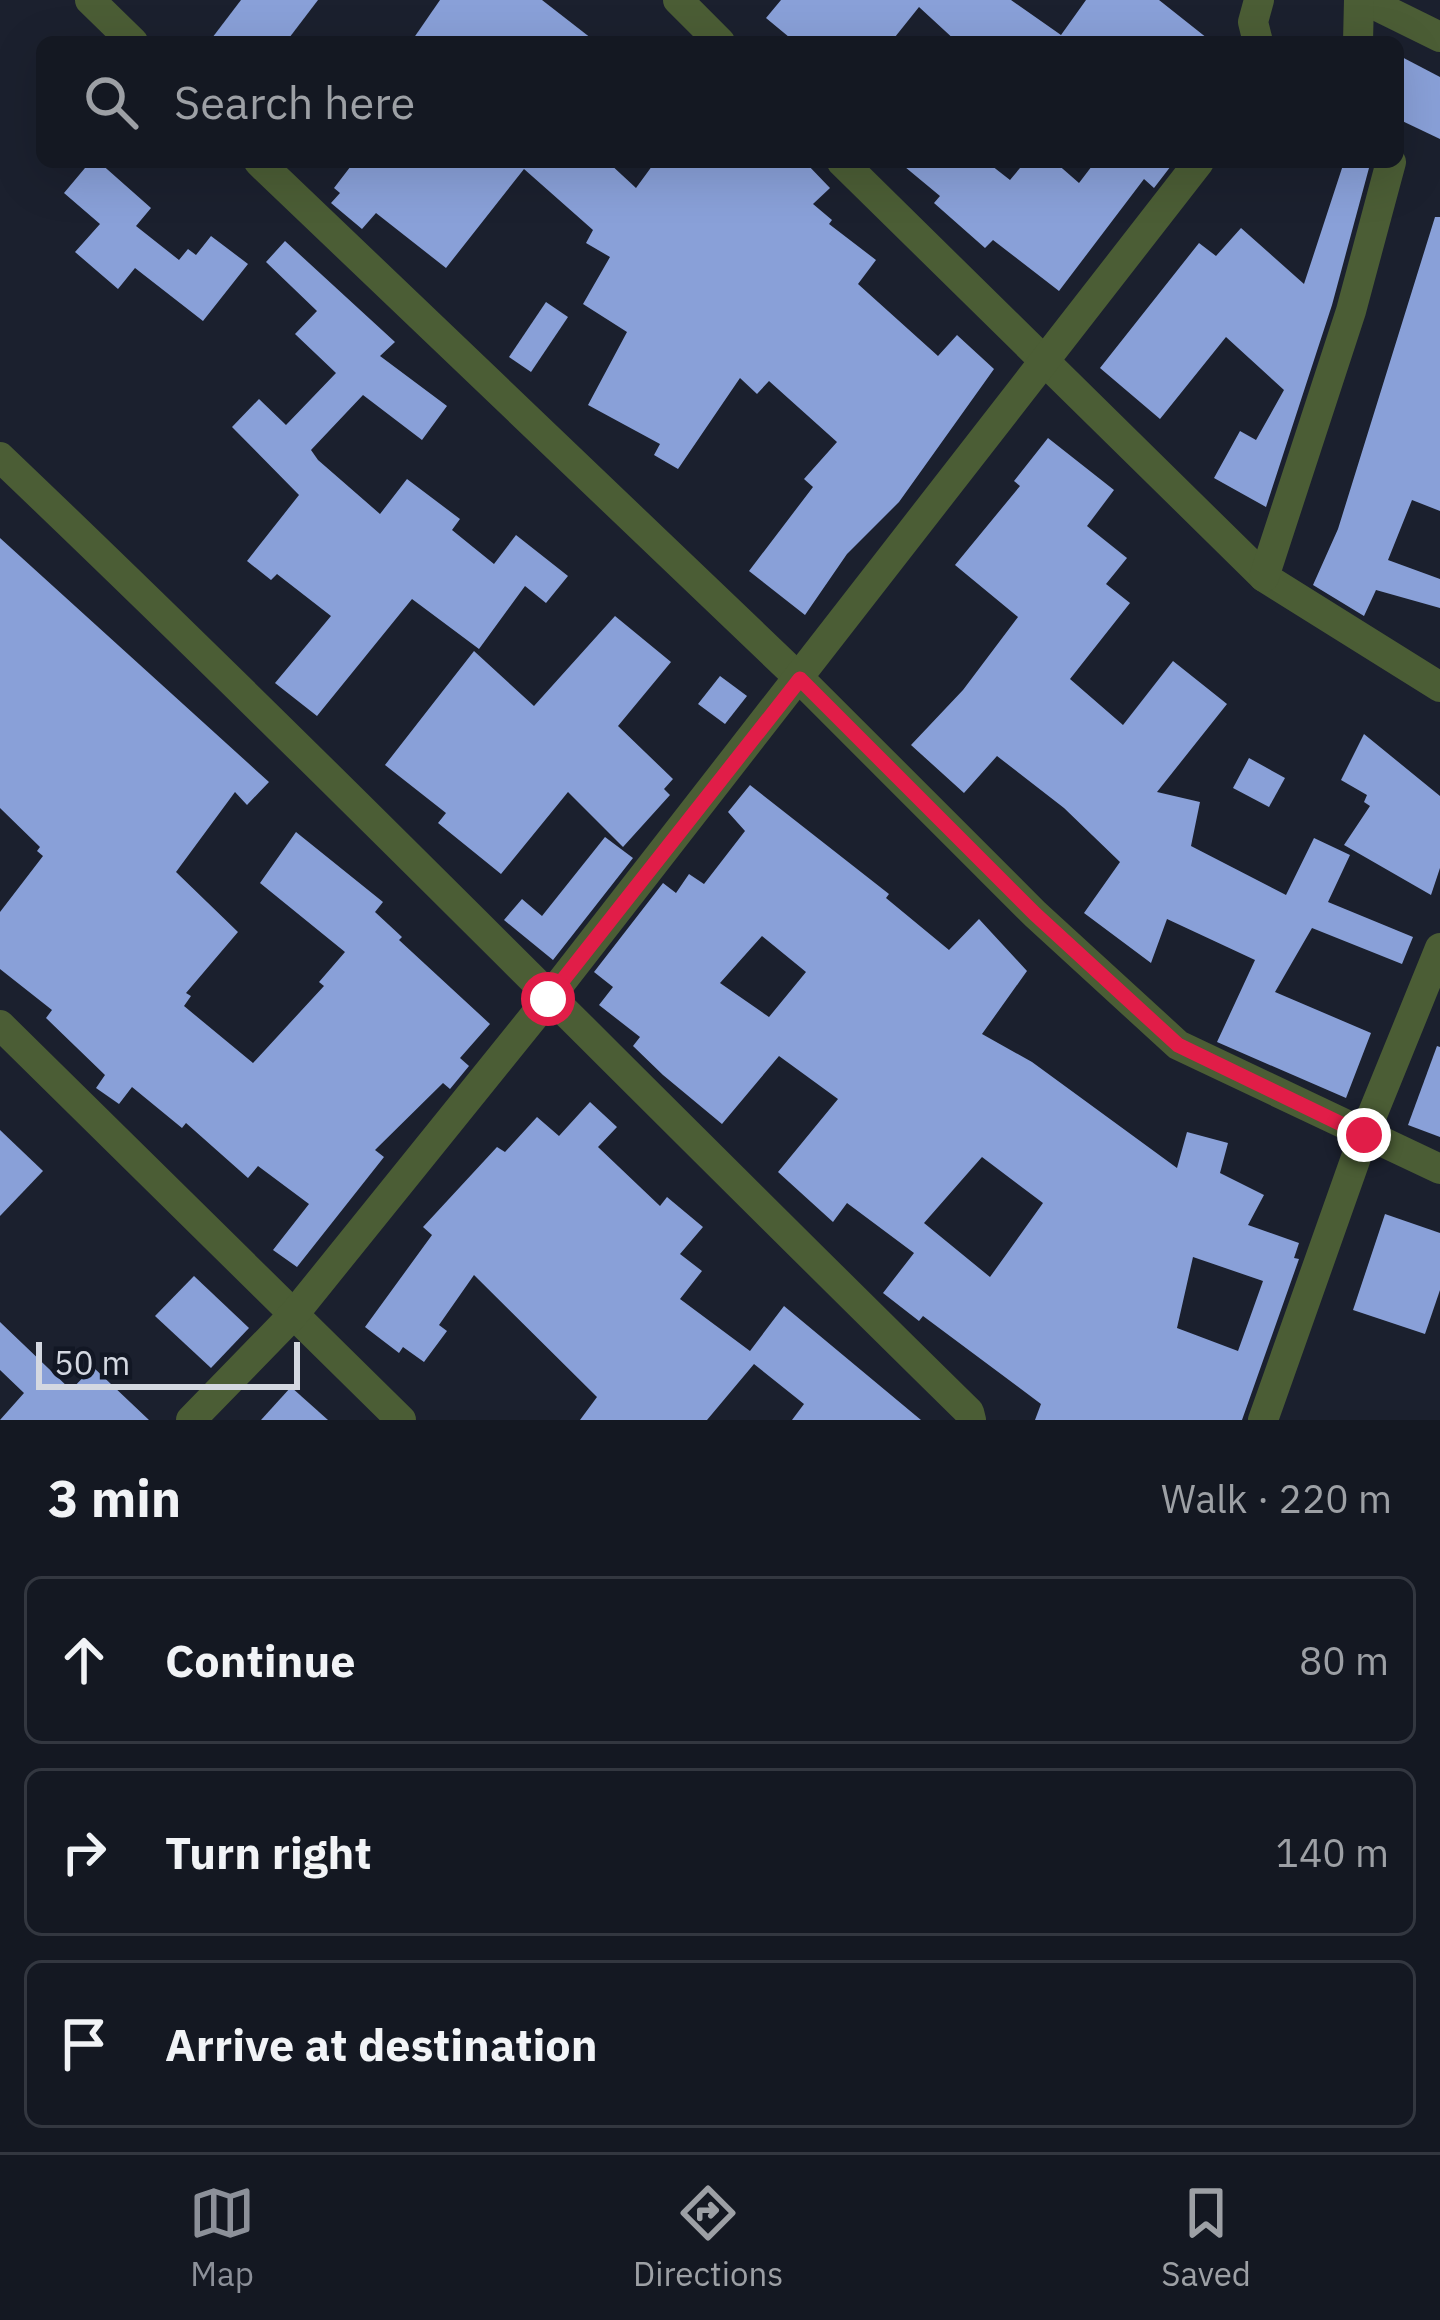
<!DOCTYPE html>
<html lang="en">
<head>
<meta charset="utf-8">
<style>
  :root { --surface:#141822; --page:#1d212a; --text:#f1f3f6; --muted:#9da0a5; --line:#333740; --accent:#8c9099 }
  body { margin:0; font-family:"IBM Plex Sans",sans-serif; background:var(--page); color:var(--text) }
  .scale { position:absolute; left:36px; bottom:30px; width:264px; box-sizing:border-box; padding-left:12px; border:6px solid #d4d8e1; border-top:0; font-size:33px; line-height:42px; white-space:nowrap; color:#d4d8e1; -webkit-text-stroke:9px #121724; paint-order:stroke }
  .stop { position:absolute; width:36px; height:36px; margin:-27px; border:9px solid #e11d48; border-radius:50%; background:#fff }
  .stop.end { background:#e11d48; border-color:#fff; box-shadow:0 3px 12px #0008 }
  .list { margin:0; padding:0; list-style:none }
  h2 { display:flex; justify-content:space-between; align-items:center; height:156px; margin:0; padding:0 48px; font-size:51px }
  h2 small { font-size:39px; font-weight:400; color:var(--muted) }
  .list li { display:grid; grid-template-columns:78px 1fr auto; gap:36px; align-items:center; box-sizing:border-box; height:168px; margin:0 24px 24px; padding:0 24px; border:3px solid var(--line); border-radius:18px }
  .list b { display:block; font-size:45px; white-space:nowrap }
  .list em { font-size:39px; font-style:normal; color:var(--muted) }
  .icon { flex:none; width:66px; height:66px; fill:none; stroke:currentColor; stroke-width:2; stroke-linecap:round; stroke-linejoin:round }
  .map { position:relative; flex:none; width:1440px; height:1420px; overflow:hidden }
  .search { position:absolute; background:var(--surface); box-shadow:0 12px 48px #0002; left:36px; right:36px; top:36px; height:132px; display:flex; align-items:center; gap:30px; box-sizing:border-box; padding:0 42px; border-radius:18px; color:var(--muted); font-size:45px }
  .sheet { height:732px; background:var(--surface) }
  nav { display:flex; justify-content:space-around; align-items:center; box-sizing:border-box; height:168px; border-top:3px solid var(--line); background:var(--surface); font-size:33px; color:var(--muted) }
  nav a { display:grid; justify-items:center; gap:6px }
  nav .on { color:var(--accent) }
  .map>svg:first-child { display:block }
  .building { fill:#89a0d8; fill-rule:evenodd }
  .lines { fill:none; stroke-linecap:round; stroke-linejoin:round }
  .minor { stroke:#4b5d35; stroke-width:30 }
  .route { stroke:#e11d48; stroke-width:15 }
</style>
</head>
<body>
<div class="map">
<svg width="1440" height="1420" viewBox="0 0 1440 1420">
  <rect width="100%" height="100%" fill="#1b202e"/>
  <g class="building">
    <path d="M 241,0 L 318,0 L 286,42 L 209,42 Z"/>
    <path d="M 440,0 L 542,0 L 596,42 L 411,42 Z"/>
    <path d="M 781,0 L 1011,0 L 1061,35 L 1086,0 L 1159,0 L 1212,42 L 957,42 L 919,7 L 891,42 L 795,42 L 766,18 Z"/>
    <path d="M 1398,55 L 1440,77 L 1440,139 L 1398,119 Z"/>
    <path d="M 90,162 L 99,162 L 151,208 L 136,226 L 179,260 L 188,249 L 196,255 L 211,236 L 248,264 L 203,321 L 135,268 L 118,289 L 75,252 L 100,224 L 64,193 Z"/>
    <path d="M 354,162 L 608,162 L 636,188 L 655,162 L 805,162 L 830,188 L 813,204 L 832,220 L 829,224 L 876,260 L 858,284 L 938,356 L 957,335 L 994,369 L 899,502 L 847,554 L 805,615 L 749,571 L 813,487 L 804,479 L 837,442 L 769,381 L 757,394 L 740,378 L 678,469 L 654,455 L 660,444 L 588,405 L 627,332 L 583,304 L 610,257 L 586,243 L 593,230 L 524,169 L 446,268 L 376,213 L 362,229 L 331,203 L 340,193 L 334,188 Z"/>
    <path d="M 899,162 L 987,162 L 1010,180 L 1025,162 L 1055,162 L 1079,183 L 1095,162 L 1174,162 L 1154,188 L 1144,179 L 1059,291 L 993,240 L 985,248 L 934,203 L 940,196 Z"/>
    <path d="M 1344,162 L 1362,162 L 1369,168 L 1332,305 L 1266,507 L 1214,478 L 1240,431 L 1256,440 L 1284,390 L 1226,337 L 1160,419 L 1100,368 L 1199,243 L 1216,256 L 1241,228 L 1304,284 Z"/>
    <path d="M 1435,217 L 1440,217 L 1440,511 L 1412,500 L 1388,560 L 1440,579 L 1440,608 L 1376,590 L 1364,616 L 1313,585 L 1338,529 Z"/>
    <path d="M 285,241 L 395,342 L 380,356 L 447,406 L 422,440 L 363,395 L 311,450 L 318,460 L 380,514 L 407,479 L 460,519 L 452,530 L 494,564 L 516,535 L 568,576 L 546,603 L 525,586 L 479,649 L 412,599 L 317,716 L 275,683 L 331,616 L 277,574 L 271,580 L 247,561 L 299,495 L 232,427 L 259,399 L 286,425 L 336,373 L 295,334 L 317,311 L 266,262 Z"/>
    <path d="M 546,302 L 568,317 L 531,372 L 509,357 Z"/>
    <path d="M 1048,438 L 1114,490 L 1087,526 L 1127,558 L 1106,584 L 1130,603 L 1070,679 L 1123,725 L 1173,661 L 1227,704 L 1157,792 L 1200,802 L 1191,846 L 1286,895 L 1314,838 L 1350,855 L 1328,902 L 1413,937 L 1402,964 L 1312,928 L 1275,992 L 1371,1033 L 1346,1098 L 1217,1042 L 1255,960 L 1167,919 L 1151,963 L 1084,913 L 1120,862 L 1064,808 L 997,756 L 964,793 L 911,745 L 963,690 L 1018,617 L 955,565 L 1020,486 L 1014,481 Z"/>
    <path d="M 0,538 L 269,782 L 247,805 L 235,792 L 176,872 L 238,932 L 186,993 L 191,996 L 184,1006 L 253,1063 L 324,986 L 319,982 L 345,952 L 260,883 L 296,832 L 383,902 L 375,912 L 402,937 L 399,940 L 490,1024 L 460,1058 L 469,1066 L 450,1089 L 443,1083 L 375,1150 L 384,1157 L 297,1267 L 273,1250 L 309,1204 L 258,1166 L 248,1178 L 186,1123 L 182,1128 L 132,1087 L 119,1104 L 96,1088 L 105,1075 L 46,1018 L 52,1010 L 0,969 L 0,912 L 43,856 L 37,851 L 40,847 L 0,808 Z"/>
    <path d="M 615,616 L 671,662 L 618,726 L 673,779 L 664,789 L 670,795 L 623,847 L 568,792 L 501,874 L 438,823 L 446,813 L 385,765 L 474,651 L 534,706 Z"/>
    <path d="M 720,676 L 747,696 L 725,724 L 698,704 Z"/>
    <path d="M 1364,734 L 1440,796 L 1440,868 L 1431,895 L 1344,845 L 1370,806 L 1364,802 L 1367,795 L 1341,780 Z"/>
    <path d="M 1249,758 L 1285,778 L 1269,807 L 1233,788 Z"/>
    <path d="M 750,785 L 889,894 L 886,898 L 949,950 L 979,919 L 1027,971 L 982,1034 L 1032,1062 L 1177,1168 L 1187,1132 L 1228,1143 L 1220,1173 L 1264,1195 L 1248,1225 L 1299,1243 L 1294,1258 L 1299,1259 L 1242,1420 L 1035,1420 L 1041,1404 L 923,1316 L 919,1321 L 883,1293 L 914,1253 L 847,1203 L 833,1222 L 778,1172 L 838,1099 L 779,1056 L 722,1124 L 663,1075 L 633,1046 L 640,1037 L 599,1005 L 613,987 L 594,972 L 663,883 L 676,893 L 689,874 L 704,884 L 745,831 L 728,812 ZM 762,936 L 806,972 L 769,1017 L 720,983 ZM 982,1157 L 1043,1203 L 990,1277 L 924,1223 ZM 1193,1257 L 1263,1281 L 1238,1351 L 1177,1328 Z"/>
    <path d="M 605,837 L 633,858 L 553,960 L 504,920 L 522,899 L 542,916 Z"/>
    <path d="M 1437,1046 L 1440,1047 L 1440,1137 L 1408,1125 Z"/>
    <path d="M 590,1102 L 617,1127 L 598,1147 L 660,1206 L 667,1197 L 703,1227 L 680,1254 L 702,1271 L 680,1299 L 750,1351 L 784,1306 L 921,1420 L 792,1420 L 804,1404 L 754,1364 L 707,1420 L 580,1420 L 597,1397 L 474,1275 L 439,1325 L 447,1331 L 424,1362 L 403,1347 L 399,1353 L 365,1327 L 432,1235 L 423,1227 L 497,1147 L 505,1152 L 537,1117 L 559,1136 Z"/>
    <path d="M 0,1130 L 43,1171 L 0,1216 Z"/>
    <path d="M 1385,1214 L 1440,1233 L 1440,1290 L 1425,1334 L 1353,1310 Z"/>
    <path d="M 194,1276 L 249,1328 L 211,1368 L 155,1316 Z"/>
    <path d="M 0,1322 L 71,1390 L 93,1367 L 149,1420 L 0,1420 L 24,1393 L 0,1370 Z"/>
    <path d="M 291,1387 L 328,1420 L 261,1420 Z"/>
  </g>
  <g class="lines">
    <g class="minor">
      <path d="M 90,0 L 133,42"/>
      <path d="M 678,0 L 720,42"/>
      <path d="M 1365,0 L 1440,37"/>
      <path d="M 1258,42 L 1253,22 L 1259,0"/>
      <path d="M 1358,42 L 1359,0"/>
      <path d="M 259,162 L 800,679 L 1035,914 L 1178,1045 L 1440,1169"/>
      <path d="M 842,162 L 1264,577 L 1440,687"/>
      <path d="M 0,457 C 328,770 645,1094 969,1412 L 971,1420"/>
      <path d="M 1264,577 L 1351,311 L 1391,162"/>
      <path d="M 0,1025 L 401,1420"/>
      <path d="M 191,1420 L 294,1314 L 548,999 L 1199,162"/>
      <path d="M 1263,1420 L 1364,1135 L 1440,948"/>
    </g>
  </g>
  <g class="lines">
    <path class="route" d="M 548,999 L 800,679 L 1035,914 L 1178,1045 L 1364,1135"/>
  </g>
</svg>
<div class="scale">50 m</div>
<div class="stop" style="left:548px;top:999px"></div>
<div class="stop end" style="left:1364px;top:1135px"></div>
<div class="search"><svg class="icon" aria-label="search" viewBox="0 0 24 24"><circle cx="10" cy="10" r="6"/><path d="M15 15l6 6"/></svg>Search here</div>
</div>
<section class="sheet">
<h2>3 min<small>Walk · 220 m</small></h2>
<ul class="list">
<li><svg class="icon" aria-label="ahead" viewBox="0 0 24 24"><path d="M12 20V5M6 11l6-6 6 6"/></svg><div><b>Continue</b></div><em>80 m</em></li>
<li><svg class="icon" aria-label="right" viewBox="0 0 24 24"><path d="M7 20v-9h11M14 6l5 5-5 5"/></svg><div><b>Turn right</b></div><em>140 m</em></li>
<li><svg class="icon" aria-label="arrive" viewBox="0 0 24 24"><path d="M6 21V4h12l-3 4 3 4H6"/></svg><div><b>Arrive at destination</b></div></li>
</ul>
</section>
<nav>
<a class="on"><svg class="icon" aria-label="map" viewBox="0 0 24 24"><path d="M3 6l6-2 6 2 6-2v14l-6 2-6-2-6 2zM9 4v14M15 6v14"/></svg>Map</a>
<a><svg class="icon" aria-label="directions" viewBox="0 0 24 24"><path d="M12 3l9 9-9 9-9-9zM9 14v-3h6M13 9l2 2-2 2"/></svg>Directions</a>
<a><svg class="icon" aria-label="saved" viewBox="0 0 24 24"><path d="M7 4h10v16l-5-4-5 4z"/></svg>Saved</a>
</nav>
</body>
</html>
